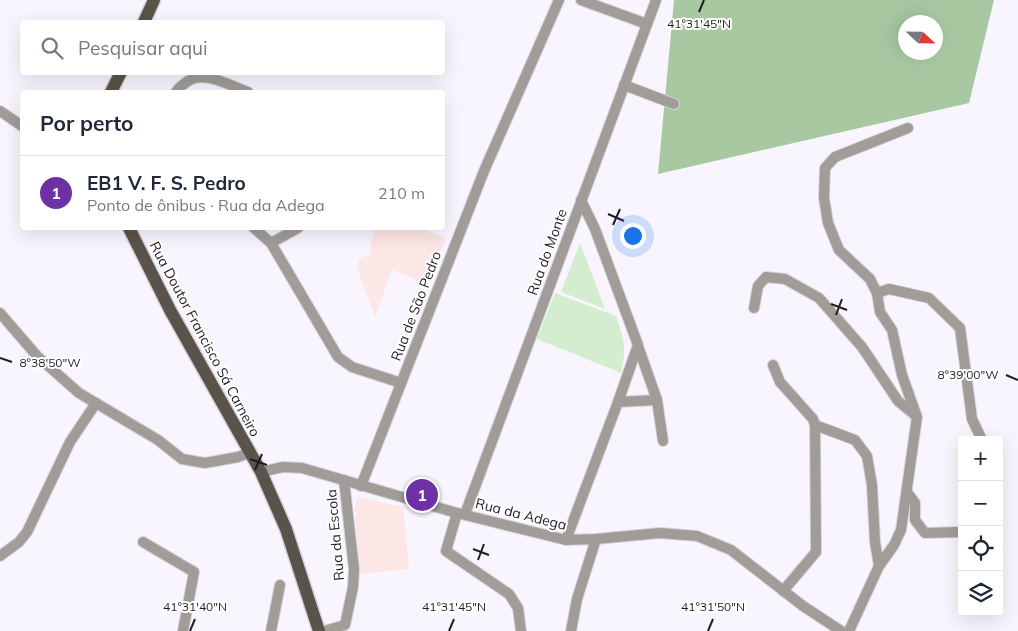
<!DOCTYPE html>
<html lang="pt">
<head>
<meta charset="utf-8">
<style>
  :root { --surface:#fff; --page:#f6f6f7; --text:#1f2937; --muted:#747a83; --line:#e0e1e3; --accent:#6d30a5 }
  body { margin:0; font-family:Mulish,sans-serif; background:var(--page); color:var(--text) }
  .controls { position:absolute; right:15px; bottom:15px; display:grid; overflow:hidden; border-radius:5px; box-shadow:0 5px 20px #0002 }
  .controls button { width:45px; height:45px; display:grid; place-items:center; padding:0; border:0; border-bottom:1px solid var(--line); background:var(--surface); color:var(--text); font:25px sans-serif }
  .compass { position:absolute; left:898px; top:15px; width:45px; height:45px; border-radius:50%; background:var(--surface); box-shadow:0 5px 20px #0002; rotate:112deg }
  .you { position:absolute; left:632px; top:235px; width:18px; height:18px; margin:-12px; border:4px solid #fff; border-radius:50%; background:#1a73e8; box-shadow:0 0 0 8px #1a73e833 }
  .badge { display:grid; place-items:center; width:32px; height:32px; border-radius:50%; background:var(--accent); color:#fff; font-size:16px; font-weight:700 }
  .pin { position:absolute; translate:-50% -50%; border:2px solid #fff; box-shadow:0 1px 5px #0006 }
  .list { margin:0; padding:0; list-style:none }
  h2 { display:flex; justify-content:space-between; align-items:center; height:65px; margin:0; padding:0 20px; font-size:21px }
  h2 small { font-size:16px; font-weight:400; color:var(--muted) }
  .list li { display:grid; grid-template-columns:32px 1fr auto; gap:15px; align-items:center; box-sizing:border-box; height:75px; padding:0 20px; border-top:1px solid var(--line) }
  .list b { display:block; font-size:19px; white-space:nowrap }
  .list p { margin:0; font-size:16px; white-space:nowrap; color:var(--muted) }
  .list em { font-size:16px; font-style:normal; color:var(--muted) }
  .icon { flex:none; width:28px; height:28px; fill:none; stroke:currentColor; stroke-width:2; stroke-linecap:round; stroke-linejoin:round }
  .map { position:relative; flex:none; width:1018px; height:631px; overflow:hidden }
  .search { position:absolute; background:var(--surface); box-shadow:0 5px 20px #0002; left:20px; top:20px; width:425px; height:55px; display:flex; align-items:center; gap:12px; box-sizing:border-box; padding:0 18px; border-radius:5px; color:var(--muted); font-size:19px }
  .panel { position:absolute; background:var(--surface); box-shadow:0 5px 20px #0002; left:20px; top:90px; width:425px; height:140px; border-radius:5px }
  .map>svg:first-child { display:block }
  .education { fill:#fde7e6 }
  .green { fill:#d4edcf }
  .forest { fill:#a8c8a2; fill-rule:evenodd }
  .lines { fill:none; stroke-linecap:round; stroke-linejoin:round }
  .minor-casing { stroke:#d6d3db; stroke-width:12 }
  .primary-casing { stroke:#d6d3db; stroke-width:15 }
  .minor { stroke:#a09c97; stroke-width:10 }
  .primary { stroke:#5a534a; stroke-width:12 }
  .ticks { fill:none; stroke:#211e23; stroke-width:2 }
  .labels { text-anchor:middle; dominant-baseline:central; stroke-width:4; stroke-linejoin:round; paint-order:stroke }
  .street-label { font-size:14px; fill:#211e23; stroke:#fff }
  .ticks-label { font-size:12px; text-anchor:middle; fill:#211e23; stroke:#fff; stroke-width:4; stroke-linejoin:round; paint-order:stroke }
</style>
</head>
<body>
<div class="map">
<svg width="1018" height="631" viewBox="0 0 1018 631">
  <rect width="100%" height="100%" fill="#f9f5fe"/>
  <g class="education">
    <path d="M 374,228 L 418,228 L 446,238 L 428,284 L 392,270 L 375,317 L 357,268 L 360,258 L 369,255 Z"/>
    <path d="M 357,497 L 403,507 L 409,569 L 360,574 L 355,521 L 357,513 L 354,512 Z"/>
  </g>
  <g class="green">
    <path d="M 580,243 L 582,248 L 605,309 L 561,292 Z"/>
    <path d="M 555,293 L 616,316 C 624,340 627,348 621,373 L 537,339 Z"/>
  </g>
  <path class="forest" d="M 674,0 L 994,0 L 969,103 L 658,174 ZM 906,22 L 936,22 L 936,52 L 906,52 Z"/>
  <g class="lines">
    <g class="minor-casing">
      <g id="minor">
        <path d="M 581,0 L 647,24"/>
        <path d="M 624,85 L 674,104"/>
        <path d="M 176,92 C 178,88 180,87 184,84 C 202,68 228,85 248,92"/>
        <path d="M 0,111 L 22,126"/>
        <path d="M 254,228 L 271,243 L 338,357 L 352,367 L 401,383"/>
        <path d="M 271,243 L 298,228"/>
        <path d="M 877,293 L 889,289 L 929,298 L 960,328 L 972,419 L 982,440"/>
        <path d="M 754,308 L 758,286 L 766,277 L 785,279 L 819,298 L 862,347 L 898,401 L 915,415"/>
        <path d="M 0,313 L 37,356 L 79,393 L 158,440 L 182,459 L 205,463 L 238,457 L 249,453"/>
        <path d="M 773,365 L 780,382 L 813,419 L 815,425 L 816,552 L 783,591"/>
        <path d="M 657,400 L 663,441"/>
        <path d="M 618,402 L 657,400 L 638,346"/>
        <path d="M 815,425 L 855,440 L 867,456 L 872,485 L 875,542 L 879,566"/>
        <path d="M 261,472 L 283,467 L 302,468 L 457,513 L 566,540 L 596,539 L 660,533 L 697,536 L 731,550 L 803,606 L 841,631"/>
        <path d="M 361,486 L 484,171 L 559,0"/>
        <path d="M 907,492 L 915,503 L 915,520 L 925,533 L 962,532"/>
        <path d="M 457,513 L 446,551 L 509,594 L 518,608 L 521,631"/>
        <path d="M 465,514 L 656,0"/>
        <path d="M 566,540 L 618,402 L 638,345 L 595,229 L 581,200"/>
        <path d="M 143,542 L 194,572 L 183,631"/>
        <path d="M 0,556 L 19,542 L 27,532 L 70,442 L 96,403"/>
        <path d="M 271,631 L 280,585"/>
        <path d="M 324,631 L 345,625 L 353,587 L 354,569 L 344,480"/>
        <path d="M 571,631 L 577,599 L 596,539"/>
        <path d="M 849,631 L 879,566 L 894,545 L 901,530 L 917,417 L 902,375 L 892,330 L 880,312 L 877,293 L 870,279 L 839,250 L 828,223 L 824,198 L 825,168 L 835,157 L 908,128"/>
      </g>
    </g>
    <g class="primary-casing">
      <g id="primary">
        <path d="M 144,22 L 154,0"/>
        <path d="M 111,92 L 121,72"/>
        <path d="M 129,228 L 170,310 L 261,472 L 286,529 L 319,631"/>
      </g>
    </g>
    <use href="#minor" class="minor"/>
    <use href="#primary" class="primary"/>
  </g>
  <path class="ticks" d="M 699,12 L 704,0M 608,214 L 624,221M 613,225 L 620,209M 831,304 L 847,310M 836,315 L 842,299M 0,358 L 12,362M 1006,375 L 1018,380M 250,459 L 267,465M 255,470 L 262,454M 473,549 L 489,555M 478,560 L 484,544M 190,631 L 195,619M 449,631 L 454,619M 708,631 L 713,619"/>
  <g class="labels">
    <g class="street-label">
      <text transform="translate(547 252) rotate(-70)">Rua do Monte</text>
      <text transform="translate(416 306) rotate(-69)">Rua de São Pedro</text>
      <text transform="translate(205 339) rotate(62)">Rua Doutor Francisco Sá Carneiro</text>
      <text transform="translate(521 514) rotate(14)">Rua da Adega</text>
      <text transform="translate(335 535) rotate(-95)">Rua da Escola</text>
    </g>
  </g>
  <g class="ticks-label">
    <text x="699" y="28">41°31'45"N</text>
    <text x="50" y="367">8°38'50"W</text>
    <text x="968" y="379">8°39'00"W</text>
    <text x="195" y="611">41°31'40"N</text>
    <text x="454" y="611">41°31'45"N</text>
    <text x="713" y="611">41°31'50"N</text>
  </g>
</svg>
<div class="controls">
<button>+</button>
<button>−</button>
<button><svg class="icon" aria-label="locate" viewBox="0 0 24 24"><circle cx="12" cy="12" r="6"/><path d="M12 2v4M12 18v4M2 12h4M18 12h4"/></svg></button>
<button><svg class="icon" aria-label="layers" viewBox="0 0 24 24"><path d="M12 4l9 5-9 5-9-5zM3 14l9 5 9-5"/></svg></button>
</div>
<svg class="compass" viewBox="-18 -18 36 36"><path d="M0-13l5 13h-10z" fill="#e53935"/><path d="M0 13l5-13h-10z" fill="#747a83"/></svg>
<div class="you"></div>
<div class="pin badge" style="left:422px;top:495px">1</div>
<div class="search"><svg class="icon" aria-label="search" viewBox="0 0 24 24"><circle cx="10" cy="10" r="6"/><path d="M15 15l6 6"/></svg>Pesquisar aqui</div>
<section class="panel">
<h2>Por perto<small></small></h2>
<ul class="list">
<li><span class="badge">1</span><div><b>EB1 V. F. S. Pedro</b><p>Ponto de ônibus · Rua da Adega</p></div><em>210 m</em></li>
</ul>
</section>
</div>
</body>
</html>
